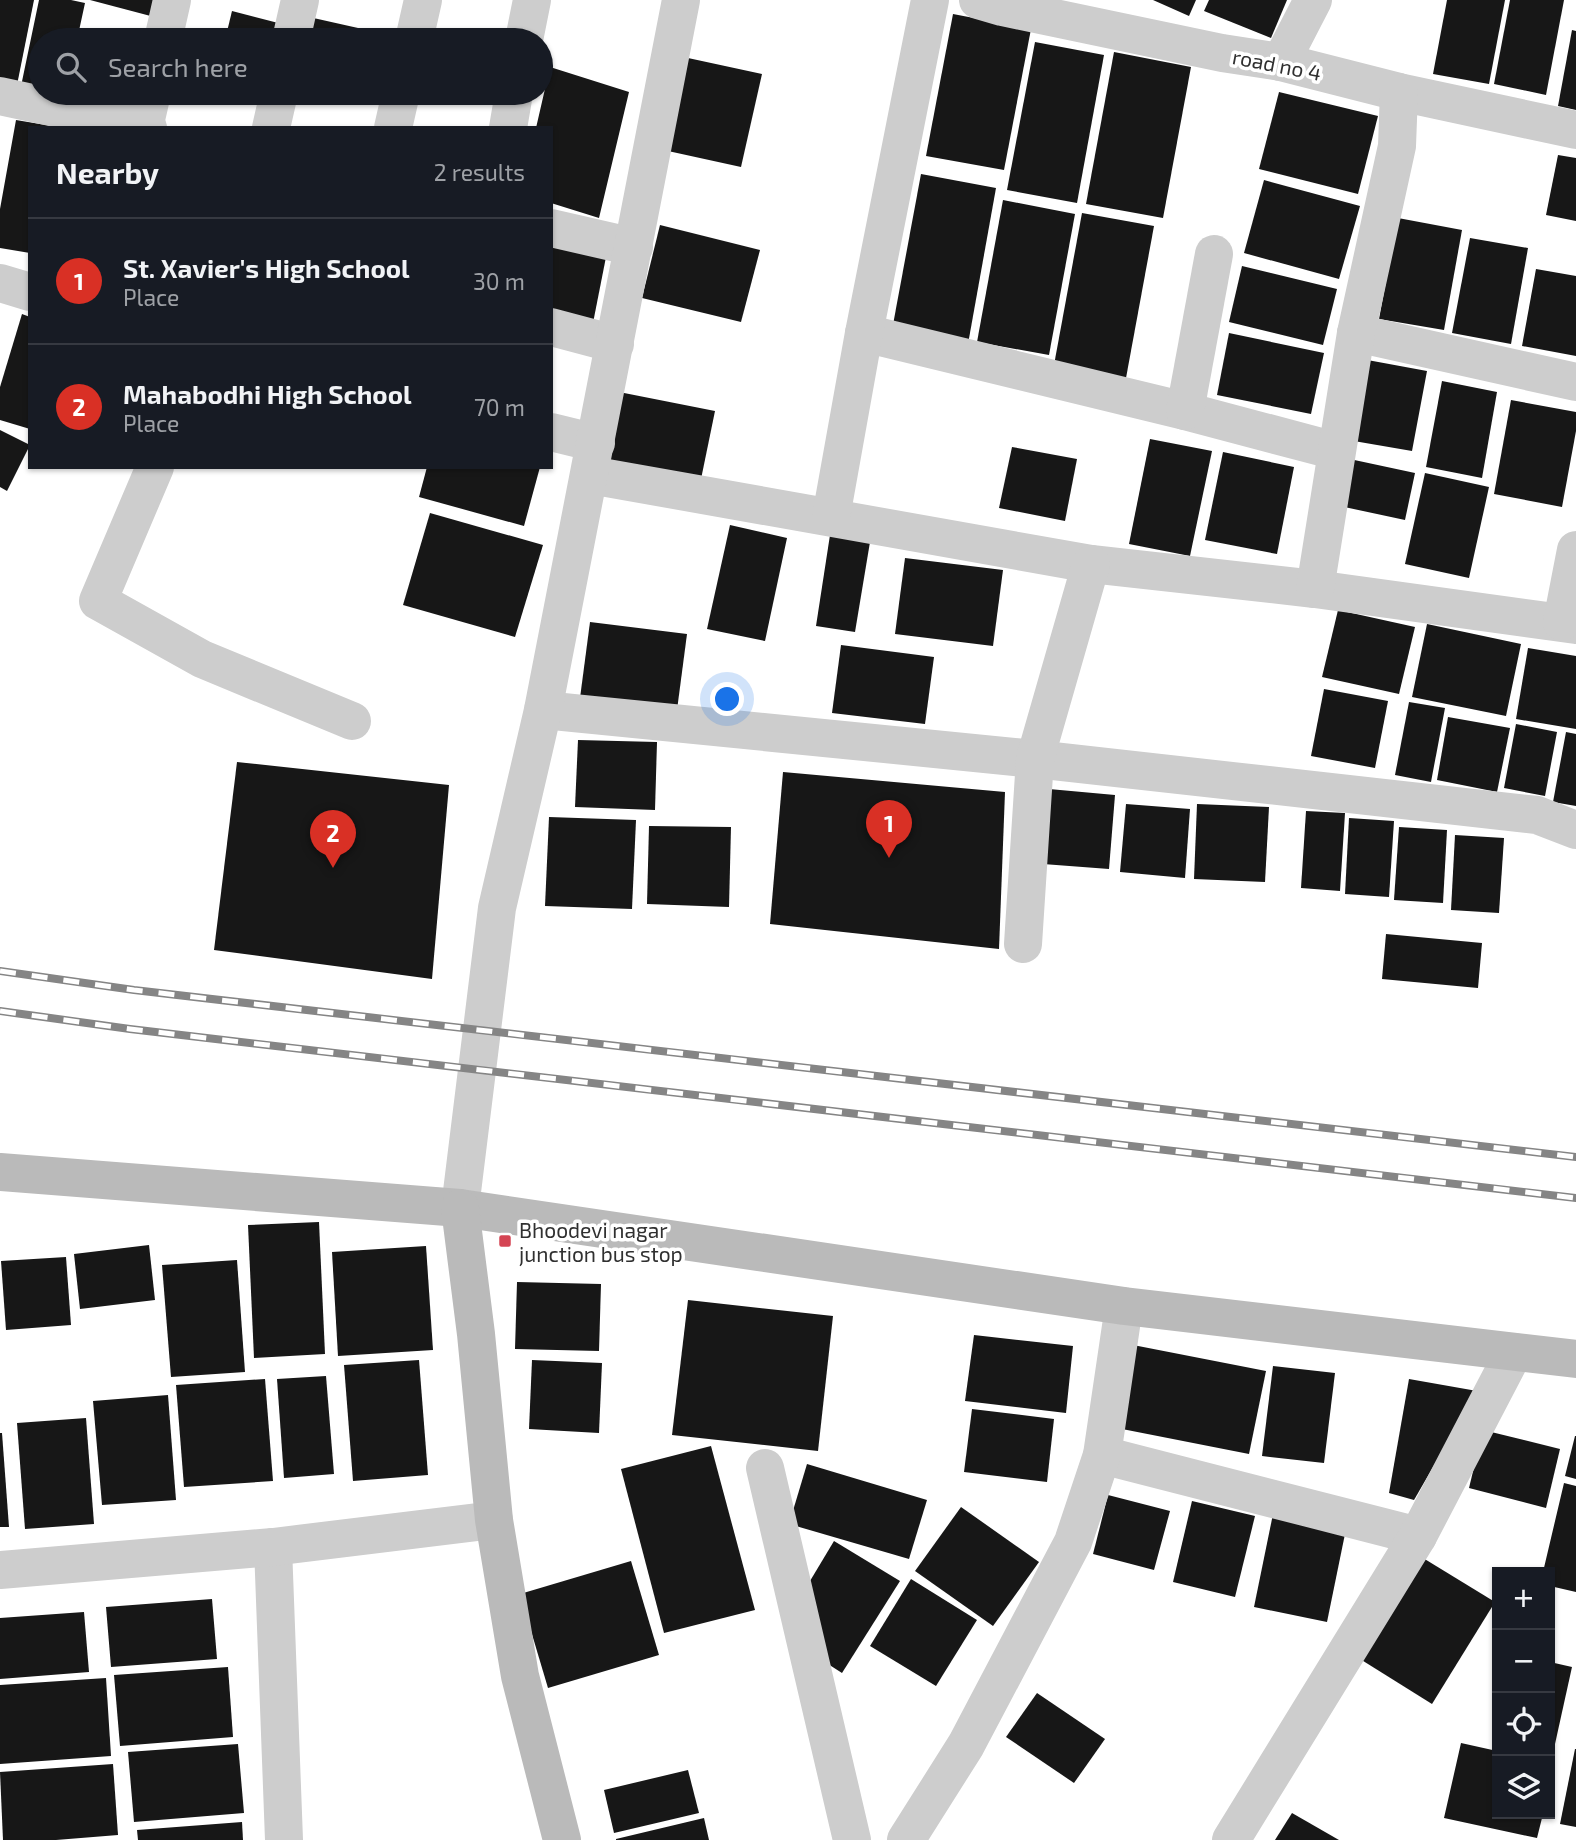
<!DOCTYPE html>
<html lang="en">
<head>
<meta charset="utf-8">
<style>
  :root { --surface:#171b24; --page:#242831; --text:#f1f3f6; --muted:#9ea1a6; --line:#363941; --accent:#d93025 }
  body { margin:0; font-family:"Exo 2",sans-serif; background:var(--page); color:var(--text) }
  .controls { position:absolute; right:21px; bottom:21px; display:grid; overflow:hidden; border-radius:0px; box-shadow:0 2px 5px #0004 }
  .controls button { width:63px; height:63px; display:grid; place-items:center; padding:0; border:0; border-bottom:2px solid var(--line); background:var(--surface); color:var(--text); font:35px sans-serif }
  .you { position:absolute; left:728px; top:700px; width:24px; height:24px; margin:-18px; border:5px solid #fff; border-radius:50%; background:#1a73e8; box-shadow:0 0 0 10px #1a73e833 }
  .badge { display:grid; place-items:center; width:46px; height:46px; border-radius:50%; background:var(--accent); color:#fff; font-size:23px; font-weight:700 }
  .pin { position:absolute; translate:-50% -58px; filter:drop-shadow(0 2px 4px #0008) }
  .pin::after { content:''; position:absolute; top:37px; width:24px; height:21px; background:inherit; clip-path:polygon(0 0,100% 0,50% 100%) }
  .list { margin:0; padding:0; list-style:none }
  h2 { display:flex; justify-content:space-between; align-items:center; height:91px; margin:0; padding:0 28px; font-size:30px }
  h2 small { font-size:23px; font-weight:400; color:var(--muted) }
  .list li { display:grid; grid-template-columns:46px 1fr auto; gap:21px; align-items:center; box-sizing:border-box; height:126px; padding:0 28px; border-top:2px solid var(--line) }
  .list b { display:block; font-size:26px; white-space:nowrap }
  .list p { margin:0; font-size:23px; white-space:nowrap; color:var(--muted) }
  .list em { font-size:23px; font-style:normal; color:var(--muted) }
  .icon { flex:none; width:38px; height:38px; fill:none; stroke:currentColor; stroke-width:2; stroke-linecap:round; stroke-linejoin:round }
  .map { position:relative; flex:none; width:1576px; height:1840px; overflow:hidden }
  .search { position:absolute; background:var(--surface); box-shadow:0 2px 5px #0004; left:28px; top:28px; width:525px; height:77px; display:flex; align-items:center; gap:18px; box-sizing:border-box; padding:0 24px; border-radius:38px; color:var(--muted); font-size:26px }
  .panel { position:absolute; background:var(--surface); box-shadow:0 2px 5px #0004; left:28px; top:126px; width:525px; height:343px; border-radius:0px }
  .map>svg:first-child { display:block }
  .building { fill:#171717 }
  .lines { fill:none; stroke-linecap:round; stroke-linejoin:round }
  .street { stroke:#cdcdcd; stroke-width:38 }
  .secondary { stroke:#bababa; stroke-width:38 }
  .rail-casing { stroke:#858585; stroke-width:8 }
  .rail { stroke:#fff; stroke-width:5; stroke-dasharray:16; stroke-linecap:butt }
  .poi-dot { fill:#d44453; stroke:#fff; stroke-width:2.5 }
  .labels { text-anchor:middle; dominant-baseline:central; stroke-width:7; stroke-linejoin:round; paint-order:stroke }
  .street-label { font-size:21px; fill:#303030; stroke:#fff }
  .poi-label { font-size:21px; fill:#303030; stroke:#fff; text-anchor:start }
</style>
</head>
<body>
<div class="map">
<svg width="1576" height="1840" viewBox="0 0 1576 1840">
  <rect width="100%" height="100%" fill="#fff"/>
  <g class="building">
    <path d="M 0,0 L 34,0 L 16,90 L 0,87 Z"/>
    <path d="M 39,0 L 71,0 L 85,3 L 77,40 L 40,40 L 40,93 L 20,91 Z"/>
    <path d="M 90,0 L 166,0 L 162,19 Z"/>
    <path d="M 1153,0 L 1196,0 L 1189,16 Z"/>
    <path d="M 1209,0 L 1287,0 L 1271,38 L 1204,11 Z"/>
    <path d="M 1447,0 L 1505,0 L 1489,84 L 1433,74 Z"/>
    <path d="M 1510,0 L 1564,0 L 1546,95 L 1494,84 Z"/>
    <path d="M 232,11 L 286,25 L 282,40 L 225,40 Z"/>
    <path d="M 953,14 L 1031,29 L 1004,170 L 926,156 Z"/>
    <path d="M 309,17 L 407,39 L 406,40 L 303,40 Z"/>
    <path d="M 1572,30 L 1576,31 L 1576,110 L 1558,106 Z"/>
    <path d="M 1035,42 L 1104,55 L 1077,203 L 1007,190 Z"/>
    <path d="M 1114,52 L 1191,67 L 1163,218 L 1086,204 Z"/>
    <path d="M 688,58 L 762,74 L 741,167 L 668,151 Z"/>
    <path d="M 550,67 L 629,92 L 599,218 L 551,203 L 551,128 L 536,128 Z"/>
    <path d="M 1279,92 L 1378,116 L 1358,194 L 1259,169 Z"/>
    <path d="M 16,120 L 52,126 L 30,128 L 30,253 L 0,248 L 0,209 Z"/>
    <path d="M 1558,155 L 1576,158 L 1576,221 L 1546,215 Z"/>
    <path d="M 921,174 L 996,188 L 968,344 L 892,330 Z"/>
    <path d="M 1264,180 L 1360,206 L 1339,279 L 1244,253 Z"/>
    <path d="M 1003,200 L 1075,214 L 1049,355 L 977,342 Z"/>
    <path d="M 1082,213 L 1154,226 L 1126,378 L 1054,365 Z"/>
    <path d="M 1398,218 L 1462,230 L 1444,330 L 1379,319 Z"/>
    <path d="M 660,225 L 760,250 L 741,322 L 642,298 Z"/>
    <path d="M 1470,238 L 1528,248 L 1511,344 L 1452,333 Z"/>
    <path d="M 551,246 L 606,257 L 592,328 L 551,320 Z"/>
    <path d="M 1242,266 L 1337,289 L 1323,345 L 1229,322 Z"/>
    <path d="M 1536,269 L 1576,276 L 1576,356 L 1522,346 Z"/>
    <path d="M 22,314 L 30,317 L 30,429 L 0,420 L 0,387 Z"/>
    <path d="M 1229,333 L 1324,353 L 1311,414 L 1217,395 Z"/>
    <path d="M 1362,359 L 1427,371 L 1412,451 L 1348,440 Z"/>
    <path d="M 1442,381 L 1497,392 L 1482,478 L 1426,467 Z"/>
    <path d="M 619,392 L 715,411 L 700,484 L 604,465 Z"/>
    <path d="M 1511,400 L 1576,412 L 1576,431 L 1562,507 L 1494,494 Z"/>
    <path d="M 0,430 L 30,445 L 7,491 L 0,487 Z"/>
    <path d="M 1150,439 L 1212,451 L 1190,556 L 1129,544 Z"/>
    <path d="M 1012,447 L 1077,459 L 1065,521 L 999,508 Z"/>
    <path d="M 1223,452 L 1294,467 L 1277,554 L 1205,540 Z"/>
    <path d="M 1345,458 L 1415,473 L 1405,520 L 1335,505 Z"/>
    <path d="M 427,467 L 540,467 L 524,526 L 419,497 Z"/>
    <path d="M 1425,473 L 1489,487 L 1469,578 L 1405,564 Z"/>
    <path d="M 430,513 L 543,545 L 515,637 L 403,605 Z"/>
    <path d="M 730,525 L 787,538 L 765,641 L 707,629 Z"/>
    <path d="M 830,535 L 870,542 L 855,632 L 816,626 Z"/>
    <path d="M 905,558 L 1003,570 L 993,646 L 895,634 Z"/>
    <path d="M 1338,610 L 1415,627 L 1399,694 L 1322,677 Z"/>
    <path d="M 590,622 L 687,634 L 677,710 L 580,698 Z"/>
    <path d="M 1427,624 L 1521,644 L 1506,716 L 1412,697 Z"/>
    <path d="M 841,645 L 934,657 L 925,724 L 832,713 Z"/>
    <path d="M 1528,648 L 1576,656 L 1576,729 L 1516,719 Z"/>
    <path d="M 1324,689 L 1388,701 L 1375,768 L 1311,756 Z"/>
    <path d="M 1409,702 L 1445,708 L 1431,782 L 1395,775 Z"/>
    <path d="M 1448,717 L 1510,728 L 1497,792 L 1437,780 Z"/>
    <path d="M 1516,724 L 1557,732 L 1545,796 L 1504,788 Z"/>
    <path d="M 1566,732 L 1576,734 L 1576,806 L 1553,802 Z"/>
    <path d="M 578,740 L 657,742 L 655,810 L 575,807 Z"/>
    <path d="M 237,762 L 449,785 L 432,979 L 214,950 Z"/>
    <path d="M 783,772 L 1005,792 L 999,949 L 770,924 Z"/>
    <path d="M 1049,789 L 1115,795 L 1109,869 L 1043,864 Z"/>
    <path d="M 1126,804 L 1190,809 L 1185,878 L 1120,872 Z"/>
    <path d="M 1197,804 L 1269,807 L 1265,882 L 1194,879 Z"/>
    <path d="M 1306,811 L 1345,813 L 1340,891 L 1301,888 Z"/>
    <path d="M 549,817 L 636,820 L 632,909 L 545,906 Z"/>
    <path d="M 1349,818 L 1394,821 L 1389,897 L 1345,894 Z"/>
    <path d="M 649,826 L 731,827 L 729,907 L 647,904 Z"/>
    <path d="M 1399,827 L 1447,830 L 1443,903 L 1394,900 Z"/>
    <path d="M 1455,835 L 1504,838 L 1499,913 L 1451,910 Z"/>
    <path d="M 1386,934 L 1482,943 L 1478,988 L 1382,979 Z"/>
    <path d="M 319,1222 L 325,1354 L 254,1358 L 248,1225 Z"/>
    <path d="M 149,1245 L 155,1300 L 80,1309 L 74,1254 Z"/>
    <path d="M 426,1246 L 433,1350 L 338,1356 L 332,1252 Z"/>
    <path d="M 66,1257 L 71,1325 L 6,1330 L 1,1261 Z"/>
    <path d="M 237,1260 L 245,1372 L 171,1377 L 162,1265 Z"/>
    <path d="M 517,1282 L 601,1284 L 599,1351 L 515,1349 Z"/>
    <path d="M 688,1300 L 833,1316 L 818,1451 L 672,1435 Z"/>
    <path d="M 974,1335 L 1073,1346 L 1066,1413 L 965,1401 Z"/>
    <path d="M 1133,1345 L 1266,1371 L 1249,1454 L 1117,1428 Z"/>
    <path d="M 419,1360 L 428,1475 L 353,1481 L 344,1365 Z"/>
    <path d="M 532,1360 L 602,1363 L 599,1433 L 529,1429 Z"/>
    <path d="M 1273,1366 L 1335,1373 L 1324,1463 L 1262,1456 Z"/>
    <path d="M 326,1376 L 334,1474 L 284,1478 L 277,1379 Z"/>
    <path d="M 265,1379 L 273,1481 L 184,1487 L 176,1385 Z"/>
    <path d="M 1409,1379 L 1477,1391 L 1414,1500 L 1389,1493 Z"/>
    <path d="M 168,1395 L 176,1500 L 102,1505 L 93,1401 Z"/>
    <path d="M 972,1409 L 1054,1419 L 1047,1482 L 964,1472 Z"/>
    <path d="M 86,1418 L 94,1524 L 25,1529 L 17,1423 Z"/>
    <path d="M 1483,1430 L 1560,1449 L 1546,1508 L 1469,1488 Z"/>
    <path d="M 0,1433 L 2,1433 L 9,1527 L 0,1527 Z"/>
    <path d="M 1575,1436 L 1576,1436 L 1576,1479 L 1565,1476 Z"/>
    <path d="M 711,1446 L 755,1610 L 664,1633 L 621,1469 Z"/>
    <path d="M 807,1464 L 927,1500 L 909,1559 L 789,1524 Z"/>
    <path d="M 1564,1483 L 1576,1486 L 1576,1592 L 1550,1586 L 1550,1572 L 1543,1572 Z"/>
    <path d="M 1108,1495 L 1170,1511 L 1154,1570 L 1093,1554 Z"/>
    <path d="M 1192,1501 L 1255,1516 L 1235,1597 L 1173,1582 Z"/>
    <path d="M 961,1507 L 1039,1562 L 993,1626 L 915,1571 Z"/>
    <path d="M 1273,1514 L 1346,1529 L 1327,1622 L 1254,1607 Z"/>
    <path d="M 834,1541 L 900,1581 L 842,1673 L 817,1657 L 801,1596 Z"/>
    <path d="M 1423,1558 L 1495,1602 L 1432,1704 L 1360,1659 Z"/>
    <path d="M 631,1561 L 659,1655 L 548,1688 L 520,1594 Z"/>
    <path d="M 911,1579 L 977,1620 L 936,1686 L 870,1646 Z"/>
    <path d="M 212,1599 L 217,1659 L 111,1667 L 106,1607 Z"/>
    <path d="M 84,1612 L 89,1672 L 0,1679 L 0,1618 Z"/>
    <path d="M 1550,1662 L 1572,1667 L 1553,1753 L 1550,1752 Z"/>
    <path d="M 228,1667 L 233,1737 L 120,1746 L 114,1675 Z"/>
    <path d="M 106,1678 L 111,1756 L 0,1764 L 0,1685 Z"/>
    <path d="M 1037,1693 L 1105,1739 L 1074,1783 L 1006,1737 Z"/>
    <path d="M 1461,1743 L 1497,1751 L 1497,1814 L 1543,1814 L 1537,1838 L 1444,1818 Z"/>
    <path d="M 238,1744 L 244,1813 L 134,1822 L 128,1752 Z"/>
    <path d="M 1575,1749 L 1576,1749 L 1576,1827 L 1560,1824 Z"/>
    <path d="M 113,1764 L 118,1835 L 56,1840 L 3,1840 L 0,1772 Z"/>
    <path d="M 688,1770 L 699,1813 L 614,1833 L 604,1790 Z"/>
    <path d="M 1292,1813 L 1339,1840 L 1275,1840 Z"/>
    <path d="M 704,1818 L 709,1840 L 616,1840 L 616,1839 Z"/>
    <path d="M 242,1822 L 243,1840 L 138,1840 L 137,1830 Z"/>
  </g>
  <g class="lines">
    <g class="street">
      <path d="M 978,0 L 1002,7 L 1222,53 L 1281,62 L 1399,92 L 1576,130"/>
      <path d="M 163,40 L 172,0"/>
      <path d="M 291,40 L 300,0"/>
      <path d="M 414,40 L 423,0"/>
      <path d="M 524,40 L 532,0"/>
      <path d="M 1281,62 L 1313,0"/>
      <path d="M 0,96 L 148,128"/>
      <path d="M 144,128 L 152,93"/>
      <path d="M 271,128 L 279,93"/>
      <path d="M 393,128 L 401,93"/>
      <path d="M 508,128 L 514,93"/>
      <path d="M 551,228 L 634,247"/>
      <path d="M 0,283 L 30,292"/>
      <path d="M 551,327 L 615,344"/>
      <path d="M 864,333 L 1185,411 L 1336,451"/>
      <path d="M 1356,333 L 1576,382"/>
      <path d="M 1185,411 L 1214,254"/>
      <path d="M 551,432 L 596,443"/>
      <path d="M 155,467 L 98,601 L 202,659 L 352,721"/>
      <path d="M 590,475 L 1091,564 L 1315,589 L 1576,625"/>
      <path d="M 831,517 L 864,333 L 930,0"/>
      <path d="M 1315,589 L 1356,333 L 1397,146 L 1399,92"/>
      <path d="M 1562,622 L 1576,550"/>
      <path d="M 543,710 L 1035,759 L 1537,815 L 1576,830"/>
      <path d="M 1023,944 L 1035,759 L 1091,564"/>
      <path d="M 460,1208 L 497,908 L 543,710 L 681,0"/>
      <path d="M 1102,1455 L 1418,1536"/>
      <path d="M 765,1468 L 852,1840"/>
      <path d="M 273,1547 L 284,1840"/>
      <path d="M 0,1570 L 273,1547 L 494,1520"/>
      <path d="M 906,1840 L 966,1745 L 1073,1542 L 1102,1455 L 1124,1306"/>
      <path d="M 1231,1840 L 1418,1536 L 1514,1352"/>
    </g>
    <g class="secondary">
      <path d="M 0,1172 L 460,1208 L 1124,1306 L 1576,1359"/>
      <path d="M 460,1208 L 476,1334 L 494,1520 L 520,1676 L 562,1840"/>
    </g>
    <g class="rail-casing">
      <g id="rail">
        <path d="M 0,971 L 134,990 L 1576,1157"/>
        <path d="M 0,1011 L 130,1029 L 1576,1198"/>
      </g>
    </g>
    <use href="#rail" class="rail"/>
  </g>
  <rect class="poi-dot" x="498" y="1234" width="14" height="14" rx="3.5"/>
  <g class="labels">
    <g class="street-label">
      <text transform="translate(1277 64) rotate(11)">road no 4</text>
    </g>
    <g class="poi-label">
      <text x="519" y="1229">Bhoodevi nagar<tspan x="519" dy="24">junction bus stop</tspan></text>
    </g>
  </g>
</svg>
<div class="controls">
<button>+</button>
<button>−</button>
<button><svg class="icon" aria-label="locate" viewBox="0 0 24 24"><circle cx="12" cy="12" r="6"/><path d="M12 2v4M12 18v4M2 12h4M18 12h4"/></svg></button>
<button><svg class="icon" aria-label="layers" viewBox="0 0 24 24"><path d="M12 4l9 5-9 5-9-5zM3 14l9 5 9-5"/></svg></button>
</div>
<div class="you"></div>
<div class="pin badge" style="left:889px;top:858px">1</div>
<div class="pin badge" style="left:333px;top:868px">2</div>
<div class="search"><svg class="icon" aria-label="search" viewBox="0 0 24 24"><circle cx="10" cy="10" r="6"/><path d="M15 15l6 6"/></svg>Search here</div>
<section class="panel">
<h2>Nearby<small>2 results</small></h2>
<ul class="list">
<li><span class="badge">1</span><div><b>St. Xavier's High School</b><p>Place</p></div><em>30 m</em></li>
<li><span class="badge">2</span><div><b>Mahabodhi High School</b><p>Place</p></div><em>70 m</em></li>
</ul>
</section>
</div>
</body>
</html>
